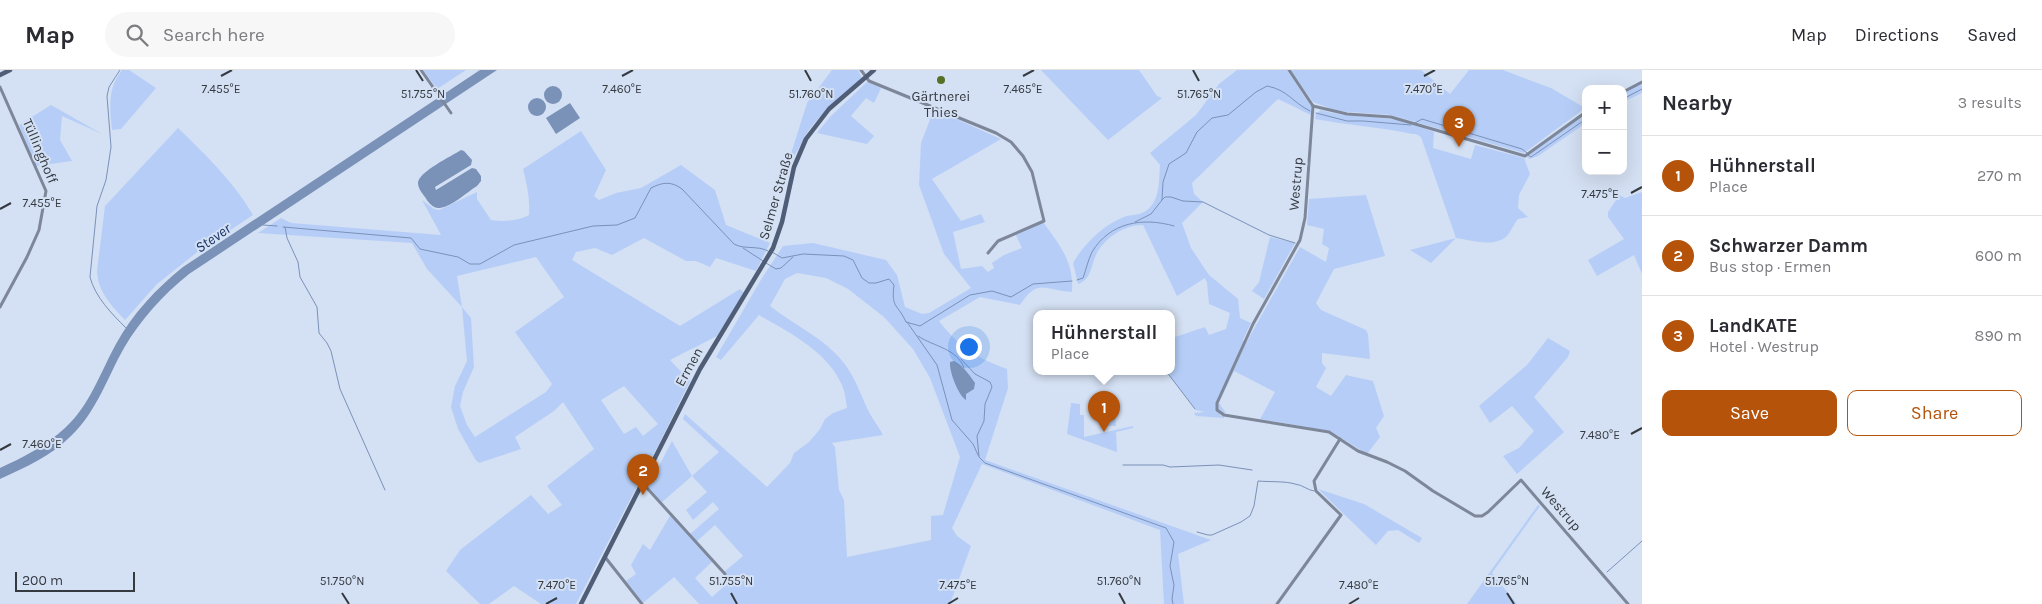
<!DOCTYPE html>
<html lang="en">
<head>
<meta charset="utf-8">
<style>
  :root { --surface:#fff; --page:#f7f7f7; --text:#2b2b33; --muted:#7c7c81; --line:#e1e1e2; --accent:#b45309 }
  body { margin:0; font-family:Karla,sans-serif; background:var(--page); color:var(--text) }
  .controls { position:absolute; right:15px; top:15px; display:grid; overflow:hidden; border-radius:10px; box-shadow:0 5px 20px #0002 }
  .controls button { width:45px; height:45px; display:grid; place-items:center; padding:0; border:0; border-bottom:1px solid var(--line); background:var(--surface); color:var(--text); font:25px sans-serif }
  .scale { position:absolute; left:15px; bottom:12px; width:120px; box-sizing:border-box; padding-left:5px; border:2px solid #353a41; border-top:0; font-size:14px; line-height:18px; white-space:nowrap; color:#353a41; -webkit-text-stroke:4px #d4e0f3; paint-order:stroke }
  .you { position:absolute; left:968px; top:276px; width:18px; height:18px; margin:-12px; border:4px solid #fff; border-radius:50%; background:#1a73e8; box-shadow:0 0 0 8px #1a73e833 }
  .badge { display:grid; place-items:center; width:32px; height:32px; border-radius:50%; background:var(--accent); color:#fff; font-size:16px; font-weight:700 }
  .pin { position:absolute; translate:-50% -41px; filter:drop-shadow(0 1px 2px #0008) }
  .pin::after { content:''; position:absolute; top:26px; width:18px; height:15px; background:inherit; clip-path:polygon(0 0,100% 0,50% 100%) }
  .popup { position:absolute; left:1033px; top:240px; width:142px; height:65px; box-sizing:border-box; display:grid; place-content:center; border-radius:10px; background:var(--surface); filter:drop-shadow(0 1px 4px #0005); font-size:16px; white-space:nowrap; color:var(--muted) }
  .popup b { font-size:19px; color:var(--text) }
  .popup::after { content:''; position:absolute; left:50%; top:100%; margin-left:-10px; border:10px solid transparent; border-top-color:var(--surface) }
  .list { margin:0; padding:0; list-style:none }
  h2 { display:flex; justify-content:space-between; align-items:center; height:65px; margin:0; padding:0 20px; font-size:21px }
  h2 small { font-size:16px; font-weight:400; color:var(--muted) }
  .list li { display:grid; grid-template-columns:32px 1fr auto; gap:15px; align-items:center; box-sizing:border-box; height:80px; padding:0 20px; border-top:1px solid var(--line) }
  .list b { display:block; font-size:19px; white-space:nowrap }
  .list p { margin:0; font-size:16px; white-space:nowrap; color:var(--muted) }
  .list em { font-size:16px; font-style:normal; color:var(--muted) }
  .actions { display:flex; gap:10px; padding:15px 20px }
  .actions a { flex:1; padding:11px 0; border:1px solid var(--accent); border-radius:10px; text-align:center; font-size:18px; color:var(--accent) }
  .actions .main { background:var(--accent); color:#fff }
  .icon { flex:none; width:28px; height:28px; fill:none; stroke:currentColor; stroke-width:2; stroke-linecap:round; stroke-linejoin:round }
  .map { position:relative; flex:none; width:1642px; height:534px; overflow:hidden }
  header { display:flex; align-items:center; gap:30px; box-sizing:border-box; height:70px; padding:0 25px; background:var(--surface); border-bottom:1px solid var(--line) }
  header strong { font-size:24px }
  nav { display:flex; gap:28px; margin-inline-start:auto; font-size:18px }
  .search { width:350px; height:45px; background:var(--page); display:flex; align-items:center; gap:12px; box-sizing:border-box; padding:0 18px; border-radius:28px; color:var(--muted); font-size:19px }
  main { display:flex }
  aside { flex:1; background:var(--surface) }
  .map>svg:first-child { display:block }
  .green { fill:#b6cef7; fill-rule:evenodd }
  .water { fill:#7a91b8 }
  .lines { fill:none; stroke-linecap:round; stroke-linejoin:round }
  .stream { stroke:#7a91b8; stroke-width:1 }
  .street { stroke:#7d8799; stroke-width:3 }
  .secondary { stroke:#4f5d76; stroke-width:4.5 }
  .ticks { fill:none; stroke:#353a41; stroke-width:2 }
  .poi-dot { fill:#577124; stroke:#d4e0f3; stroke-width:2 }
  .labels { text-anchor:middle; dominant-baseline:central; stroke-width:4; stroke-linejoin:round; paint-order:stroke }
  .poi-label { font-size:14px; fill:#353a41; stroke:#d4e0f3 }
  .street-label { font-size:14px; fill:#353a41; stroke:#d4e0f3 }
  .water-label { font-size:15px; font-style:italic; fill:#173365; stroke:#d4e0f3 }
  .ticks-label { font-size:12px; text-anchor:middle; fill:#353a41; stroke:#d4e0f3; stroke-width:4; stroke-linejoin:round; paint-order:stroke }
</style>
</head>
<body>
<header>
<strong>Map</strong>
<div class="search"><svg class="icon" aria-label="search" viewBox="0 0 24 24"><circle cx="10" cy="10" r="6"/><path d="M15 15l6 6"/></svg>Search here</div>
<nav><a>Map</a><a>Directions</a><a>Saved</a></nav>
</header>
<main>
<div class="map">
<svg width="1642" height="534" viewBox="0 0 1642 534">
  <rect width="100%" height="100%" fill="#d4e0f3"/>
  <g class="green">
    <path d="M 122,0 L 129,0 L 156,18 L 121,59 L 112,60 C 110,36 107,20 122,0 Z"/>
    <path d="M 423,0 L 466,0 L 437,19 Z"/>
    <path d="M 832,0 L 858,0 L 862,9 C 843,25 824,40 809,60 C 802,71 798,83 788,93 L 807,33 Z"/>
    <path d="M 1041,0 L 1139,0 L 1157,26 L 1162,28 L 1108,70 Z"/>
    <path d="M 1237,0 L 1287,0 L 1311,36 L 1311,45 L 1278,29 L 1192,113 L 1194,124 L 1203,132 L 1182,153 L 1191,178 L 1209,205 L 1238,229 L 1240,248 L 1251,253 L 1243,270 L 1246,273 L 1300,177 L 1326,192 L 1329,178 L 1322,174 L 1324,159 L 1307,155 L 1309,129 L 1366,125 L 1385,186 L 1334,199 L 1316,233 L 1321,240 L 1366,260 L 1368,264 L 1370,289 L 1322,283 L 1322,293 L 1326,298 L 1316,317 L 1331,326 L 1346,305 L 1373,311 L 1384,346 L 1376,358 L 1380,367 L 1367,384 L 1330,361 L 1260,349 L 1275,322 L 1234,301 L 1219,333 L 1226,343 L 1219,345 L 1224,346 L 1224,348 L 1196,346 L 1194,343 L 1205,342 L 1196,340 L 1166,301 L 1172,301 L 1172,268 L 1205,257 L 1209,265 L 1226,259 L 1230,243 L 1209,234 L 1207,213 L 1205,208 L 1177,226 L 1143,155 C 1124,155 1104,168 1096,185 C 1091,196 1091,210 1078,214 L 1073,193 C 1084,174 1103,155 1124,147 C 1135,143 1142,147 1151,136 C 1160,126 1159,108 1160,95 L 1150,83 L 1196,45 L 1219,14 Z"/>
    <path d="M 1290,0 L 1421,0 L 1450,24 L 1469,0 L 1503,0 L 1551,18 L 1585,38 L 1524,83 L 1391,45 L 1337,41 L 1313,32 Z"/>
    <path d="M 867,12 L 881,18 L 874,33 L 866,28 L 851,46 L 874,66 L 867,74 L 817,63 L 830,47 Z"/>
    <path d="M 1642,13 L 1642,23 L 1623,32 L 1623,23 Z"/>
    <path d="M 51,35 L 102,64 L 62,46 L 60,70 L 72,91 L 36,96 L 19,55 Z"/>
    <path d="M 934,39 L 1001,69 L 932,109 L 961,151 L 981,144 L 985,152 L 953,162 L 961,199 L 982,196 L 988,202 L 994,198 L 992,193 L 1004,185 L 1022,178 L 1015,163 L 1043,152 C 1060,176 1074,191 1072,222 C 1044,221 1039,207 1020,235 L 980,227 L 939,251 C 958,276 977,288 1007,299 L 1008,318 L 985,390 L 1211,470 L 1178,484 L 1184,534 L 1164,534 L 1160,460 L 982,394 L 952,458 L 957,466 L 971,476 L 950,534 L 699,534 L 674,507 L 643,533 L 626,511 L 636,504 L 631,495 L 643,474 L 650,480 L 671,444 L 690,464 L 719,439 L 713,432 L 693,450 L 686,440 L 707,422 L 692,406 L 661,433 L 648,417 L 672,371 L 692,406 L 719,382 L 683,349 L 685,344 L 767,417 L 790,393 L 794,383 L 809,372 L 820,359 L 825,349 L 833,343 L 847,338 C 846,331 845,322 842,315 C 828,282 789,262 759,245 L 721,290 L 716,287 L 762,208 L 783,176 L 813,173 L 886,190 L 897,205 L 905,237 L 922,244 L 929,243 L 971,218 L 944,184 L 919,115 L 921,73 ZM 797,203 L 826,208 L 848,219 L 884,247 L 913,279 L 930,308 L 960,387 L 943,445 L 931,446 L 931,470 L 847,487 L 844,430 L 839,420 L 835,377 L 832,373 L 883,365 C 879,357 873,350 869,342 C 858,319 854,302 835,283 C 816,264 791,253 770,236 L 785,209 ZM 715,455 L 743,486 L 723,503 L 729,512 L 712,527 L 695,508 L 713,491 L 696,472 Z"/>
    <path d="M 1321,40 C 1343,47 1366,46 1390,49 C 1405,51 1420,57 1434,62 L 1433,78 L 1471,89 L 1475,75 L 1524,88 L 1530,104 L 1519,125 L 1518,138 L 1528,147 L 1518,149 C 1514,154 1511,161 1507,166 C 1494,178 1471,170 1456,168 L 1431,193 L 1410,180 L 1456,168 L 1421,67 L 1416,64 L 1412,64 C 1380,57 1347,55 1315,49 L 1316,44 Z"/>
    <path d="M 1586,43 L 1586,53 L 1538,86 L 1529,89 L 1527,86 Z"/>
    <path d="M 178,58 C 206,85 233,111 253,145 L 196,183 L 157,214 L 125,250 C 111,235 98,222 97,201 L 105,136 Z"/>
    <path d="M 581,61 L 606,100 L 594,126 L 599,130 L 616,123 L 641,118 L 681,95 L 715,120 L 726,155 L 770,173 L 756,201 L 716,188 L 710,197 L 696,191 L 686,191 L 644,168 L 612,185 L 595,178 L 576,182 L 572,190 L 680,256 L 740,219 L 744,223 L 717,266 L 670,290 L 690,311 L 661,370 L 576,534 L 541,534 L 514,516 L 489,534 L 480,534 L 446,501 L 460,480 L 531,425 L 548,444 L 562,435 L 547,416 L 594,379 L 563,332 L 554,341 L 515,367 L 521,379 L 479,393 L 475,389 L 458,359 L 451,337 L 455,316 L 467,291 L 462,237 L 427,199 L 412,173 L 258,163 L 281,148 L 291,153 L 441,165 L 422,130 L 434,139 L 439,140 L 477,122 L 477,129 L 491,150 C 503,152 518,151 529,145 C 530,128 527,115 523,99 ZM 536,187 L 564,227 L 515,262 L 552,314 L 546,322 L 475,367 L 467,355 L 460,336 L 463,322 L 474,297 L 471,248 L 462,237 L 457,206 ZM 624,316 L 658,354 L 643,366 L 636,357 L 624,364 L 601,330 Z"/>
    <path d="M 1642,122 L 1642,204 L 1634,185 L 1597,206 L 1588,190 L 1624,169 L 1608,147 L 1608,142 L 1618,127 L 1617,124 L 1625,128 Z"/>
    <path d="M 1270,167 L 1295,173 L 1264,229 L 1252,221 L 1259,212 Z"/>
    <path d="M 1548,268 L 1570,281 L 1568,287 L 1534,327 L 1564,362 L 1517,404 L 1503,386 L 1519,378 L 1534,361 L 1512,336 L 1490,353 L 1479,336 L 1527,295 Z"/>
    <path d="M 1071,333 L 1080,334 L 1080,345 L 1084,345 L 1084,367 L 1133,356 L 1133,358 L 1116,362 L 1117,382 L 1067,364 Z"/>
    <path d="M 1100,338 L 1115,341 L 1116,356 L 1102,356 Z"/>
    <path d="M 1318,419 L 1364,434 L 1422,468 L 1419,473 L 1398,460 L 1388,461 L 1376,475 Z"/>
    <path d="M 1538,435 L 1540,436 L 1492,503 L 1517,534 L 1467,534 Z"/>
  </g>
  <g class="water">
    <path d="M 480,0 L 497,0 L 189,204 C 163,225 141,249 124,278 C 107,308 97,341 71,366 C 51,386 26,397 0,409 L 0,398 C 24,387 45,376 65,358 C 90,335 100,303 116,274 C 133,243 156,219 183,197 Z"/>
    <circle cx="553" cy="25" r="9"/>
    <circle cx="537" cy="37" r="9"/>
    <path d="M 570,33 L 580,48 L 556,64 L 546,48 Z"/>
    <path d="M 461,80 L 464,81 L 472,90 L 471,95 L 435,117 L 436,120 L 472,98 L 476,99 L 481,106 L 481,111 L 477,116 C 467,122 453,136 440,138 C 433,139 428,132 425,127 C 422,123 418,118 418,113 C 418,102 452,86 461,80 Z"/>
    <path d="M 954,291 C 963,296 969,304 975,313 L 974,319 L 966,324 L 966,330 C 958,325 949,301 950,292 Z"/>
  </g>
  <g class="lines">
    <g class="stream">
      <path d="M 120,0 L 109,17 L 107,26 L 111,77 L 106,110 L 97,136 L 90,207 C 95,227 112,244 126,258"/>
      <path d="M 1623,29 L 1642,19"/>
      <path d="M 1316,43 L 1347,51 L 1363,51 L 1411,55"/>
      <path d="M 1415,53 L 1422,49 L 1522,79 L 1527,83"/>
      <path d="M 1528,85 L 1531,87 L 1586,49"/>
      <path d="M 1162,130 L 1165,127 L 1171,127 L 1183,131 L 1203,132 L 1269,165 L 1295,173"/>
      <path d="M 1135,152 L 1151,144 L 1162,130 L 1163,112 L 1169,94 L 1186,83 L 1197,62 L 1212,48 L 1228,45 L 1256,22 L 1267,16 C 1288,20 1292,32 1310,41"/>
      <path d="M 263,155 L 277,156"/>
      <path d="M 283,157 L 411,168 L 420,179 L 458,187 L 470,194 L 480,194 L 514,175 L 593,156 L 617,155 L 635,148 L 651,118 C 663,112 671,111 682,119 L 734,174 C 745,180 757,175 768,181"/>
      <path d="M 285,157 L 287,168 L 298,192 L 300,207 L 317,237 L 319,263 L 327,273 L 331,281 L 340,319 L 385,420"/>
      <path d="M 743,178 L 763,191"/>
      <path d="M 772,182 L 782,188 L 803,184 L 844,186 L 853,190 L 862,208 L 869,213 L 876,213 L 889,209 L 894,215 C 891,239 898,234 906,252 L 920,256 L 970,225 L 992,221 L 1011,227 L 1033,214 L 1072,211"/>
      <path d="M 766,193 L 776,199 L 781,198 L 793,187"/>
      <path d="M 1077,210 L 1083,208 C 1086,200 1088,190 1092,182 C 1110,152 1143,147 1174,156"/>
      <path d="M 907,252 L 937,295 L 952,350 L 973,374 L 979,387 L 985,393 L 1166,458 L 1174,472 L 1170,496 L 1174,515 L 1172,529 L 1173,534"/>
      <path d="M 918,266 C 934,277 957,278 964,298"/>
      <path d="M 961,289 L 975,304 L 990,312 L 992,317 L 985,334 L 984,351 L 977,366 L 979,386"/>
      <path d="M 1166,301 L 1195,339"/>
      <path d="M 1123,395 L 1163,395 L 1170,397 L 1219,395 L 1252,400"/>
      <path d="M 1197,462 L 1208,465 L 1212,465 L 1241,452 L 1250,446 L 1254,436 L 1258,411 C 1269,412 1285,411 1295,414 C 1303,415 1307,420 1314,421"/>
      <path d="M 1607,502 L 1642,471"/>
    </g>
    <g class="street">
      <path d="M 421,0 L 451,43"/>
      <path d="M 861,0 L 869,11 L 996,63 L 1011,72 L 1023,86 L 1032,102 L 1044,151 L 998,171 L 988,183"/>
      <path d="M 1289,0 L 1313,36"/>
      <path d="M 0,17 L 46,121 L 39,160 L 27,187 L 0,237"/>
      <path d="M 1623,22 L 1642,12"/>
      <path d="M 1313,36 L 1305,148 L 1300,170 L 1253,254 L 1217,333 L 1217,340 L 1224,345 L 1329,362 L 1358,381 L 1387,392 L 1405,401 L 1433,421 L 1475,446 L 1482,446 L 1488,442 L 1521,410 L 1628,534"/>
      <path d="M 1313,36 L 1347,44 L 1391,47 L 1525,86 L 1586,42"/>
      <path d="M 641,415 L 647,418 L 725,504"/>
      <path d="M 605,487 L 642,534"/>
      <path d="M 1277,534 L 1341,445 L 1316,421 L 1314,411 L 1340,369"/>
    </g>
    <g class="secondary">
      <path d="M 0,5 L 10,0"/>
      <path d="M 581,534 L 700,299 L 773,178 L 782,152 L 794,97 L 806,69 L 829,39 L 874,0"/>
    </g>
  </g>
  <path class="ticks" d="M 416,0 L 423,11M 805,0 L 811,11M 1193,0 L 1199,11M 221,6 L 232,0M 622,6 L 633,0M 1023,6 L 1034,0M 1424,6 L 1435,0M 1631,123 L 1642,117M 0,139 L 11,133M 1631,364 L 1642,358M 0,380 L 11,374M 342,523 L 349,534M 731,523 L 737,534M 1119,523 L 1125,534M 1507,523 L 1514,534M 546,534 L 557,528M 948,534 L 958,528M 1349,534 L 1359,528"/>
  <circle class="poi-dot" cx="941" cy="10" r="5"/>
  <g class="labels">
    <g class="poi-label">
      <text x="941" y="26">Gärtnerei<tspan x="941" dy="16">Thies</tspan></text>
    </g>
    <g class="street-label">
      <text transform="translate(40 81) rotate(67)">Tüllinghoff</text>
      <text transform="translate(1296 114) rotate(-85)">Westrup</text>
      <text transform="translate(776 126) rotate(-74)">Selmer Straße</text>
      <text transform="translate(689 297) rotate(-61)">Ermen</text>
      <text transform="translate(1561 439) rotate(49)">Westrup</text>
    </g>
    <g class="water-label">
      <text transform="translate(213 168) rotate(-35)">Stever</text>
    </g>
  </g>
  <g class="ticks-label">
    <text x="221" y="23">7.455°E</text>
    <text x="622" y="23">7.460°E</text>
    <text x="1023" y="23">7.465°E</text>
    <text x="1424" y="23">7.470°E</text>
    <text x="423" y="28">51.755°N</text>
    <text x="811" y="28">51.760°N</text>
    <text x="1199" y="28">51.765°N</text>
    <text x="1600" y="128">7.475°E</text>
    <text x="42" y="137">7.455°E</text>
    <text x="1600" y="369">7.480°E</text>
    <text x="42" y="378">7.460°E</text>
    <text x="342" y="515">51.750°N</text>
    <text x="731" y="515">51.755°N</text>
    <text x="1119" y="515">51.760°N</text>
    <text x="1507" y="515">51.765°N</text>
    <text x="557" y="519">7.470°E</text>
    <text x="958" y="519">7.475°E</text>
    <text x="1359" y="519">7.480°E</text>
  </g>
</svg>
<div class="controls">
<button>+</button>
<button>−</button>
</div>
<div class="scale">200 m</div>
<div class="you"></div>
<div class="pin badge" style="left:1104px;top:362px">1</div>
<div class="popup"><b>Hühnerstall</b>Place</div>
<div class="pin badge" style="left:643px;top:425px">2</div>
<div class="pin badge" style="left:1459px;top:77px">3</div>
</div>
<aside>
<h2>Nearby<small>3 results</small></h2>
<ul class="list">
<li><span class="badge">1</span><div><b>Hühnerstall</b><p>Place</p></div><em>270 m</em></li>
<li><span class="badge">2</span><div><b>Schwarzer Damm</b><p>Bus stop · Ermen</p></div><em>600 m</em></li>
<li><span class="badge">3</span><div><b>LandKATE</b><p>Hotel · Westrup</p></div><em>890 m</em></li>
</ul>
<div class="actions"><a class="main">Save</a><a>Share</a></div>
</aside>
</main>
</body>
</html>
